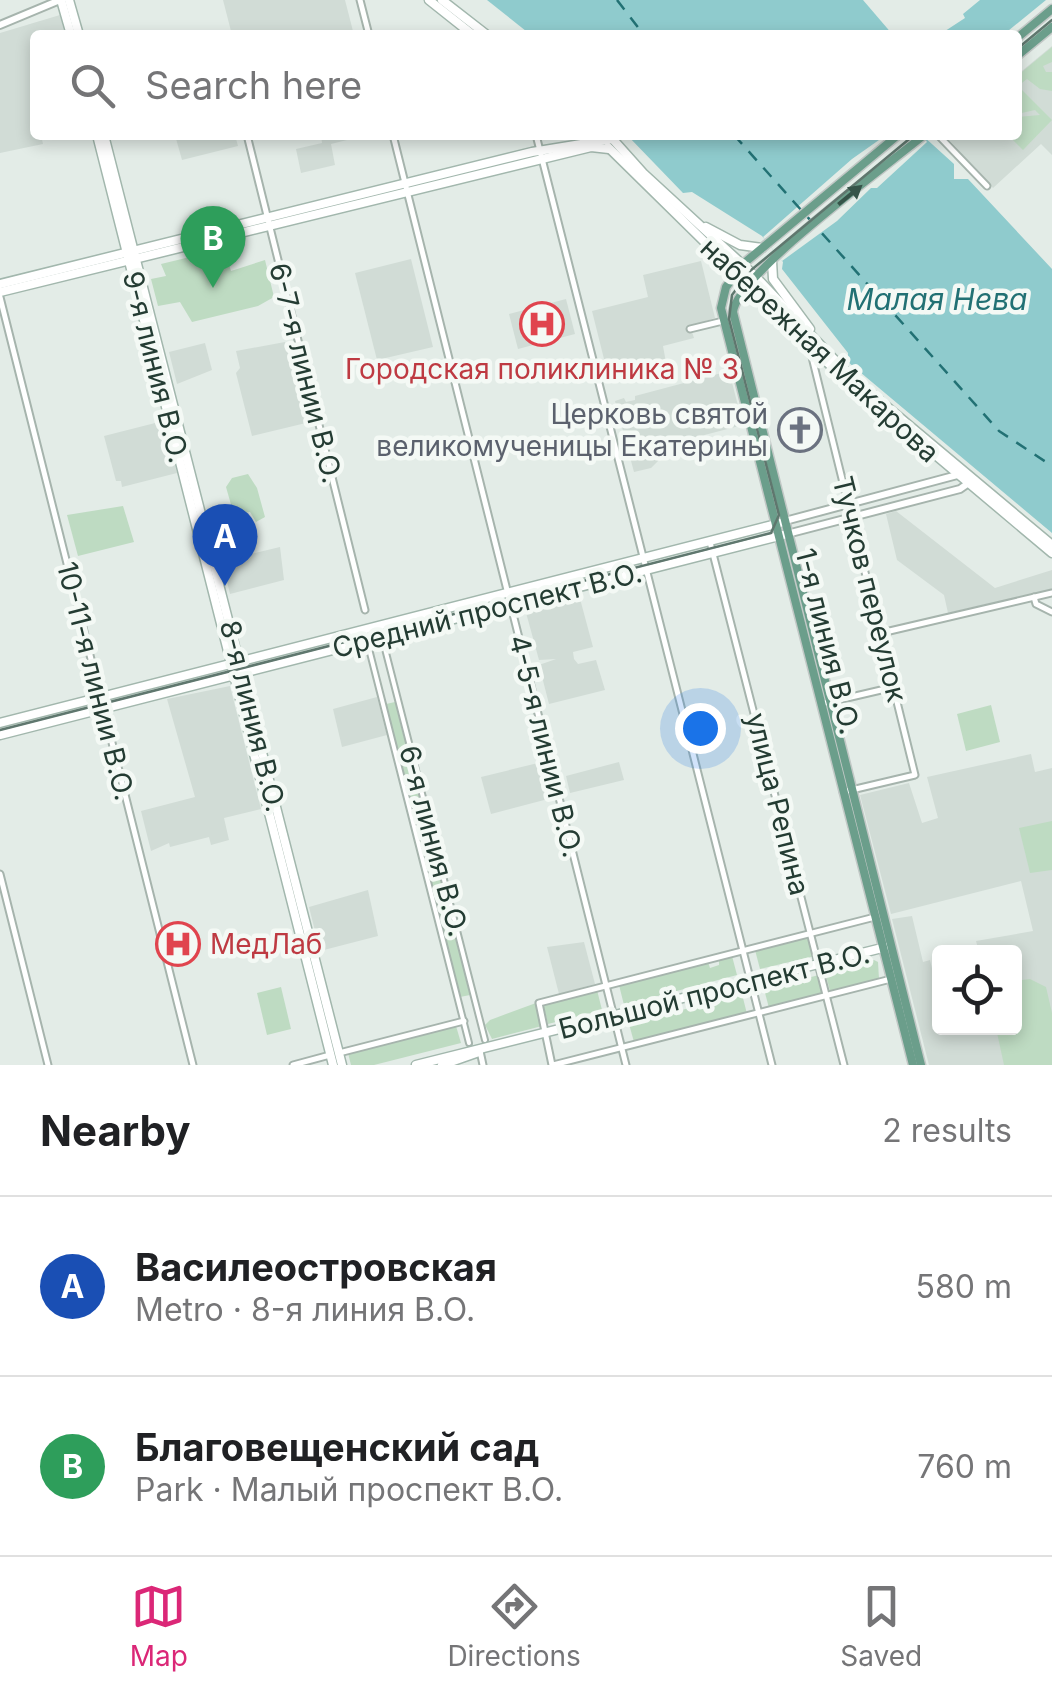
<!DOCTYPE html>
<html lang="en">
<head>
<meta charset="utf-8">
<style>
  :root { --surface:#fff; --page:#f2f2f2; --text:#202124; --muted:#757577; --line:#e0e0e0; --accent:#db2777 }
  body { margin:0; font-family:Inter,sans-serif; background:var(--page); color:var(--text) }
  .controls { position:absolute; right:30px; bottom:30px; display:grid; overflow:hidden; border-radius:10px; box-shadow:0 5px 15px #0003 }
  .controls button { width:90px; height:90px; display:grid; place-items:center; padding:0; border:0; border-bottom:2px solid var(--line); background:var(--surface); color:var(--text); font:50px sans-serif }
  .you { position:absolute; left:700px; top:728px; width:35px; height:35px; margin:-25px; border:8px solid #fff; border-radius:50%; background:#1a73e8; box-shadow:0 0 0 15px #1a73e833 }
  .badge { display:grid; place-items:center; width:65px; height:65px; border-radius:50%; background:var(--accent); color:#fff; font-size:32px; font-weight:700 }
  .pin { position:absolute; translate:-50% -82px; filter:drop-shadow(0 2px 5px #0008) }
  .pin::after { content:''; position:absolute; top:52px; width:35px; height:30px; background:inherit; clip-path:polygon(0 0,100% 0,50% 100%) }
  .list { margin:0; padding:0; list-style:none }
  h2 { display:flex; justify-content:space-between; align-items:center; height:130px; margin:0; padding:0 40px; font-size:42px }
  h2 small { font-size:32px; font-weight:400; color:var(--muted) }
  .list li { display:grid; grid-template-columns:65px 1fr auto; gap:30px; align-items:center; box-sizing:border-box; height:180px; padding:0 40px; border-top:2px solid var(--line) }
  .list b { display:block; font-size:38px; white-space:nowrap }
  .list p { margin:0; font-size:32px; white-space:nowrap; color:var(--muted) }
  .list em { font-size:32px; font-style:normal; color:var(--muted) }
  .icon { flex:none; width:55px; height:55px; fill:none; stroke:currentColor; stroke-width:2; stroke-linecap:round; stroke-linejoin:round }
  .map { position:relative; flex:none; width:1052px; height:1065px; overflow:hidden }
  .search { position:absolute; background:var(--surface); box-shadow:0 5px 15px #0003; left:30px; right:30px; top:30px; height:110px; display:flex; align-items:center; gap:25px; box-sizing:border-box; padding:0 35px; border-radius:10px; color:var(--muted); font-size:38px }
  .sheet { height:490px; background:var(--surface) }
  nav { display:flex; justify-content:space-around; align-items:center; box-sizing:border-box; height:140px; border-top:2px solid var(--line); background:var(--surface); font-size:28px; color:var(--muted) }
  nav a { display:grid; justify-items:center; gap:5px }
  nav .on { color:var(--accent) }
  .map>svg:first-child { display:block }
  .built { fill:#d1dcd6 }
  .green { fill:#bedbc2 }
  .water { fill:#8fcbcd }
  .pier { fill:#e3ece7 }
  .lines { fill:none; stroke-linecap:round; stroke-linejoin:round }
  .ferry { stroke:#227174; stroke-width:2.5; stroke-dasharray:12 10; stroke-linecap:butt }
  .pedestrian-casing { stroke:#a6b4ad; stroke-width:8 }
  .minor-casing { stroke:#a6b4ad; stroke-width:9 }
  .tertiary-casing { stroke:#a6b4ad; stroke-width:10 }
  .secondary-casing { stroke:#a2b7ad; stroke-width:11 }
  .primary-casing { stroke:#c2c8c6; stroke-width:11 }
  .pedestrian { stroke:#fff; stroke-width:4 }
  .minor { stroke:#fff; stroke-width:5 }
  .tertiary { stroke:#fff; stroke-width:6 }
  .secondary { stroke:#fff; stroke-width:8 }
  .primary { stroke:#6b9e8b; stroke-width:8 }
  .tram { stroke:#5f776e; stroke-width:2.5 }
  .oneway { fill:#365449 }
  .labels { text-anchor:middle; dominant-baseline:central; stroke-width:9; stroke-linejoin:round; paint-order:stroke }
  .street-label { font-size:28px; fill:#243c33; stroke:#f4f9f5 }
  .health-label { font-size:28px; fill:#be3a42; stroke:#f4f9f5 }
  .worship-label { font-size:28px; fill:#5b616d; stroke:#f4f9f5; text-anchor:end }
  .water-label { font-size:30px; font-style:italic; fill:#227174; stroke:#f4f9f5 }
</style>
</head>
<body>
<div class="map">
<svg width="1052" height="1065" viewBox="0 0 1052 1065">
  <rect width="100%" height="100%" fill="#e3ece7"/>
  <g class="built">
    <path d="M 223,0 L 345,0 L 354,35 L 232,35 Z"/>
    <path d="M 60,15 L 65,35 L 35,35 L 35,84 L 31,86 L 35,135 L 41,135 L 43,144 L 0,153 L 0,33 Z"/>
    <path d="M 1052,46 L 1052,155 L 1041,144 L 993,188 L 945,135 L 1017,135 L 1017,75 Z"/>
    <path d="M 175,135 L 235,135 L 238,146 L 182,160 Z"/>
    <path d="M 321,135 L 350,135 L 351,139 L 331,144 L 335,165 L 301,173 L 296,149 L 322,143 Z"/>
    <path d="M 411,259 L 433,347 L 377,360 L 355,273 Z"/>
    <path d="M 701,261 L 715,318 L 690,326 L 694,338 L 663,346 L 667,368 L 610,383 L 592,311 L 648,297 L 643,275 Z"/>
    <path d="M 566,299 L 575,334 L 518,349 L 509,314 Z"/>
    <path d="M 285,342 L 306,423 L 252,436 L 236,373 L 240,368 L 236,351 Z"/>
    <path d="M 205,343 L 212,370 L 177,384 L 169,352 Z"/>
    <path d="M 729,371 L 743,425 L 662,446 L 664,455 L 651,468 L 634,472 L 615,401 L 624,398 L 626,402 L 635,400 L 635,396 Z"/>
    <path d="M 163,421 L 177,473 L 122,487 L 121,481 L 116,481 L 104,436 Z"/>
    <path d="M 896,511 L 995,588 L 1052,570 L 1052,589 L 948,613 L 944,595 L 897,560 L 886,514 Z"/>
    <path d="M 280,547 L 284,580 L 230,594 L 222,561 Z"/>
    <path d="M 579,595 L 593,647 L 573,652 L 574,659 L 578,664 L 596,660 L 605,690 L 549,704 L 539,665 L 556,659 L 539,660 L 525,609 Z"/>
    <path d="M 230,686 L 261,809 L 224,818 L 229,840 L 211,845 L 209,837 L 170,847 L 169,843 L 151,851 L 141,811 L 195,797 L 167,699 Z"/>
    <path d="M 377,697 L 387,735 L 342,747 L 333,709 Z"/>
    <path d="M 1031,754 L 1035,772 L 1052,768 L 1052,1065 L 929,1065 L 892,919 L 912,916 L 923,962 L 930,960 L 939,998 L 940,1028 L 1014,1028 L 1014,952 L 979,952 L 976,941 L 1033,931 L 1021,881 L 891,914 L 860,795 L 909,783 L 922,823 L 938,818 L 927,777 Z"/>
    <path d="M 619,762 L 624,780 L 570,793 L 566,776 Z"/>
    <path d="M 538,763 L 548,799 L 491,814 L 481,777 Z"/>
    <path d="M 368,890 L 378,936 L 320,951 L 309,907 Z"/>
    <path d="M 584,942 L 595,984 L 559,994 L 547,947 Z"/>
  </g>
  <g class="green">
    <path d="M 1052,47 L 1052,62 L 1043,66 L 1046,72 L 1052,72 L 1052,91 L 1040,89 L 1027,79 L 1018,86 L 1052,120 L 1023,150 L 1008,135 L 1017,135 L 1017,117 L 1040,115 L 1035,110 L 1017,114 L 1017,76 Z"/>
    <path d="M 219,250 L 226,255 L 231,271 L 265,260 L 274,297 L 258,306 L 192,322 L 180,302 L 158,306 L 151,279 L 166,276 L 161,264 Z"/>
    <path d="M 248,474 L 257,488 L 265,517 L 256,522 L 250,512 L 234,515 L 226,487 L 232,478 Z"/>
    <path d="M 123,506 L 134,542 L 78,556 L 67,515 Z"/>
    <path d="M 395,702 L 470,995 L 460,997 L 386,704 Z"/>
    <path d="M 991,705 L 1000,742 L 966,751 L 957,714 Z"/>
    <path d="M 1052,821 L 1052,870 L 1030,873 L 1019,828 Z"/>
    <path d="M 810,936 L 815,956 L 760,969 L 755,950 Z"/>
    <path d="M 732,956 L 737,975 L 624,1005 L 619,985 L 708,962 L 710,968 L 719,965 L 719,959 Z"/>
    <path d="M 874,960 L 878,962 L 879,979 L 830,991 L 825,972 Z"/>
    <path d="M 819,975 L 824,994 L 769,1008 L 764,989 Z"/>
    <path d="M 1030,979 L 1046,987 L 1052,1013 L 1052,1065 L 1004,1065 L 996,1028 L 1014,1028 L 1015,981 Z"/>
    <path d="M 281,987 L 291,1029 L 267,1035 L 257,993 Z"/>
    <path d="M 597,990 L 602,1010 L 548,1024 L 543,1004 Z"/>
    <path d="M 742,994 L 747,1014 L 634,1042 L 629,1024 Z"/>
    <path d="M 536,1003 L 542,1026 L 492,1039 L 485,1025 L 490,1020 Z"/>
    <path d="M 456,1026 L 461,1043 L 374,1065 L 351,1065 L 348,1053 Z"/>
  </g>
  <g class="water">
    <path d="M 487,0 L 863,0 L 893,35 L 531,35 Z"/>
    <path d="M 980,0 L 1046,0 L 1003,35 L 939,35 L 965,18 L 963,14 Z"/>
    <path d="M 627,135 L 922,135 L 954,164 L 954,179 L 968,179 L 1052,269 L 1052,533 L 848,362 L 848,353 L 782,269 L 783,262 L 762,236 L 692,192 L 683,193 Z"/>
  </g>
  <path class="pier" d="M 886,135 L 922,135 L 927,142 L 877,188 L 871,188 L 837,221 L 782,261 L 763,237 L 852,159 Z"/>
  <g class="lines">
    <g class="ferry">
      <path d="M 617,0 L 644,35"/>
      <path d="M 734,135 L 999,431 L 1052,466"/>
    </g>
    <g class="pedestrian-casing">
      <g id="pedestrian">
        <path d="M 383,641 L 485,1040"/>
        <path d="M 368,645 L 469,1043"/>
      </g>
    </g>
    <g class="minor-casing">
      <g id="minor">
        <path d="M 360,0 L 369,35"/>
        <path d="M 247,135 L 365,610"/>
        <path d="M 393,135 L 626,1065"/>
        <path d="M 536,135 L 772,1065"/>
        <path d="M 938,135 L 987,186"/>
        <path d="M 0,297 L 193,1065"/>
        <path d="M 690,329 L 723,321"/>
        <path d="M 810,349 L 915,775 L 843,792"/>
        <path d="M 710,542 L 844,1065"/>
        <path d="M 1034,597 L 1036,604 L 1052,612"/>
        <path d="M 881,633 L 1052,593"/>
        <path d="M 821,704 L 894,687"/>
        <path d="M 0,874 L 48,1065"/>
        <path d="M 480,1051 L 483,1065"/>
        <path d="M 339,1053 L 464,1021"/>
        <path d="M 293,1065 L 330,1055"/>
        <path d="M 552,1065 L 539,1003 L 875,917"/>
        <path d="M 553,1065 L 891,979"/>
      </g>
    </g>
    <g class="tertiary-casing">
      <g id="tertiary">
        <path d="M 0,25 L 60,0"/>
        <path d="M 785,521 L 961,474"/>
        <path d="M 787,534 L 960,489 L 970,482"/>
      </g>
    </g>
    <g class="secondary-casing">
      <g id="secondary">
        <path d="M 61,0 L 71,35"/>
        <path d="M 69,0 L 79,35"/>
        <path d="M 429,0 L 473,35"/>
        <path d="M 442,0 L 487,35"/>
        <path d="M 97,135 L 333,1065"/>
        <path d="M 104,135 L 342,1065"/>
        <path d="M 609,135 L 643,173 L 755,276 L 849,375 L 1052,545"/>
        <path d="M 608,147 L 838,373 L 1052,553"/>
        <path d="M 706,227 L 740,245 L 762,248"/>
        <path d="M 772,261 L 773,279 L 810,329"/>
        <path d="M 0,284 L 532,152 L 612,139"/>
        <path d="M 0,292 L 591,147 L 609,149"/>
        <path d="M 0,723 L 780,523"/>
        <path d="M 0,735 L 783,535"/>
        <path d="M 416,1065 L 886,947"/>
        <path d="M 442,1065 L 479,1052"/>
      </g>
    </g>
    <g class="primary-casing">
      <g id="primary">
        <path d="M 1017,38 L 1052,9"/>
        <path d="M 1017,56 L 1052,27"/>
        <path d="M 898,135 L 743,264 L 726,287 L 721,308 L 913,1065"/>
        <path d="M 921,1065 L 733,312 C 737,274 888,165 924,135"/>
      </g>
    </g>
    <use href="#pedestrian" class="pedestrian"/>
    <use href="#minor" class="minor"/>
    <use href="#tertiary" class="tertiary"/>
    <use href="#secondary" class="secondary"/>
    <use href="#primary" class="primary"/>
    <g class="tram">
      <path d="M 1017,49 L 1052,20"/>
      <path d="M 0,730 L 771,533 L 779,515 L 729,319 L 732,295 L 750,271 L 914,135"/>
    </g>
  </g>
  <defs><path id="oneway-solid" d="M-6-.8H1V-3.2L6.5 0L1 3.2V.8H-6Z" transform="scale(2.5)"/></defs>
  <use class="oneway" href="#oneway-solid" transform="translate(850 195) rotate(-39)"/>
  <defs>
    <g id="hospital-ring" transform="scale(2.25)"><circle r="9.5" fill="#f4f9f5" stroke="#e0444e" stroke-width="1.5"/><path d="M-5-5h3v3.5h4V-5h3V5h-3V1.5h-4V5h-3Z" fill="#e0444e"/></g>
    <g id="church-ring" transform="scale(2.25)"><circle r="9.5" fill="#f4f9f5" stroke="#6b7280" stroke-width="1.5"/><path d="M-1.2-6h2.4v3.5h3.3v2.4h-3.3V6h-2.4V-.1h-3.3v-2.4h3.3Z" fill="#6b7280"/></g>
  </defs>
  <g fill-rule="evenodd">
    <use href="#hospital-ring" x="542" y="324"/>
    <use href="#church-ring" x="800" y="430"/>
    <use href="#hospital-ring" x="178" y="944"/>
  </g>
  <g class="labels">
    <g class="street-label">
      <text transform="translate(820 350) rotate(43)">набережная Макарова</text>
      <text transform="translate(156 367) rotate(76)">9-я линия В.О.</text>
      <text transform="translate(306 373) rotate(76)">6-7-я линии В.О.</text>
      <text transform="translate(870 589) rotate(76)">Тучков переулок</text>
      <text transform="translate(487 610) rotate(-14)">Средний проспект В.О.</text>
      <text transform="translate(828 641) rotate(76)">1-я линия В.О.</text>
      <text transform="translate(96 681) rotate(76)">10-11-я линии В.О.</text>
      <text transform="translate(253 716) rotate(76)">8-я линия В.О.</text>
      <text transform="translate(546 746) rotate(76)">4-5-я линии В.О.</text>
      <text transform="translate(778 804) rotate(76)">улица Репина</text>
      <text transform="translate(434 841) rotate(75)">6-я линия В.О.</text>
      <text transform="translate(714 991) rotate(-14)">Большой проспект В.О.</text>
    </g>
    <g class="health-label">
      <text x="542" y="369">Городская поликлиника № 3</text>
      <text x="210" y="944" text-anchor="start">МедЛаб</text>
    </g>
    <g class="worship-label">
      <text x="768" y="414">Церковь святой<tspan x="768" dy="32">великомученицы Екатерины</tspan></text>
    </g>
    <g class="water-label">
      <text x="937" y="299">Малая Нева</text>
    </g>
  </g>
</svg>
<div class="controls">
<button><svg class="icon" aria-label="locate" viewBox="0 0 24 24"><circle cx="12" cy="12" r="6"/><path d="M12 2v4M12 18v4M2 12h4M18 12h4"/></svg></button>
</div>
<div class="you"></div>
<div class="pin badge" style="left:225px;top:586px;background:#1a4fb4">A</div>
<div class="pin badge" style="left:213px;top:288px;background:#2e9e5b">B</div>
<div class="search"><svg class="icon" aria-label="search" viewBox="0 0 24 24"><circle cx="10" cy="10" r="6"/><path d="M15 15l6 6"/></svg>Search here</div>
</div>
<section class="sheet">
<h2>Nearby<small>2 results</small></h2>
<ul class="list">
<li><span class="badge" style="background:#1a4fb4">A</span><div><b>Василеостровская</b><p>Metro · 8-я линия В.О.</p></div><em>580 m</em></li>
<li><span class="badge" style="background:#2e9e5b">B</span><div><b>Благовещенский сад</b><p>Park · Малый проспект В.О.</p></div><em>760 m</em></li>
</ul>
</section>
<nav>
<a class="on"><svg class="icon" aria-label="map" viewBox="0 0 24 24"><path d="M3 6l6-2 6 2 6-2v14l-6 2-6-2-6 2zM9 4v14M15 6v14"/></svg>Map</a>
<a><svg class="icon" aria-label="directions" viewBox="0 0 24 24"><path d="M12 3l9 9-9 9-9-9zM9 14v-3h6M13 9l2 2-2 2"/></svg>Directions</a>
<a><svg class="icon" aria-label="saved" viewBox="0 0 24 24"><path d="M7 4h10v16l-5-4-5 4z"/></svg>Saved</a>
</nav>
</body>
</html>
